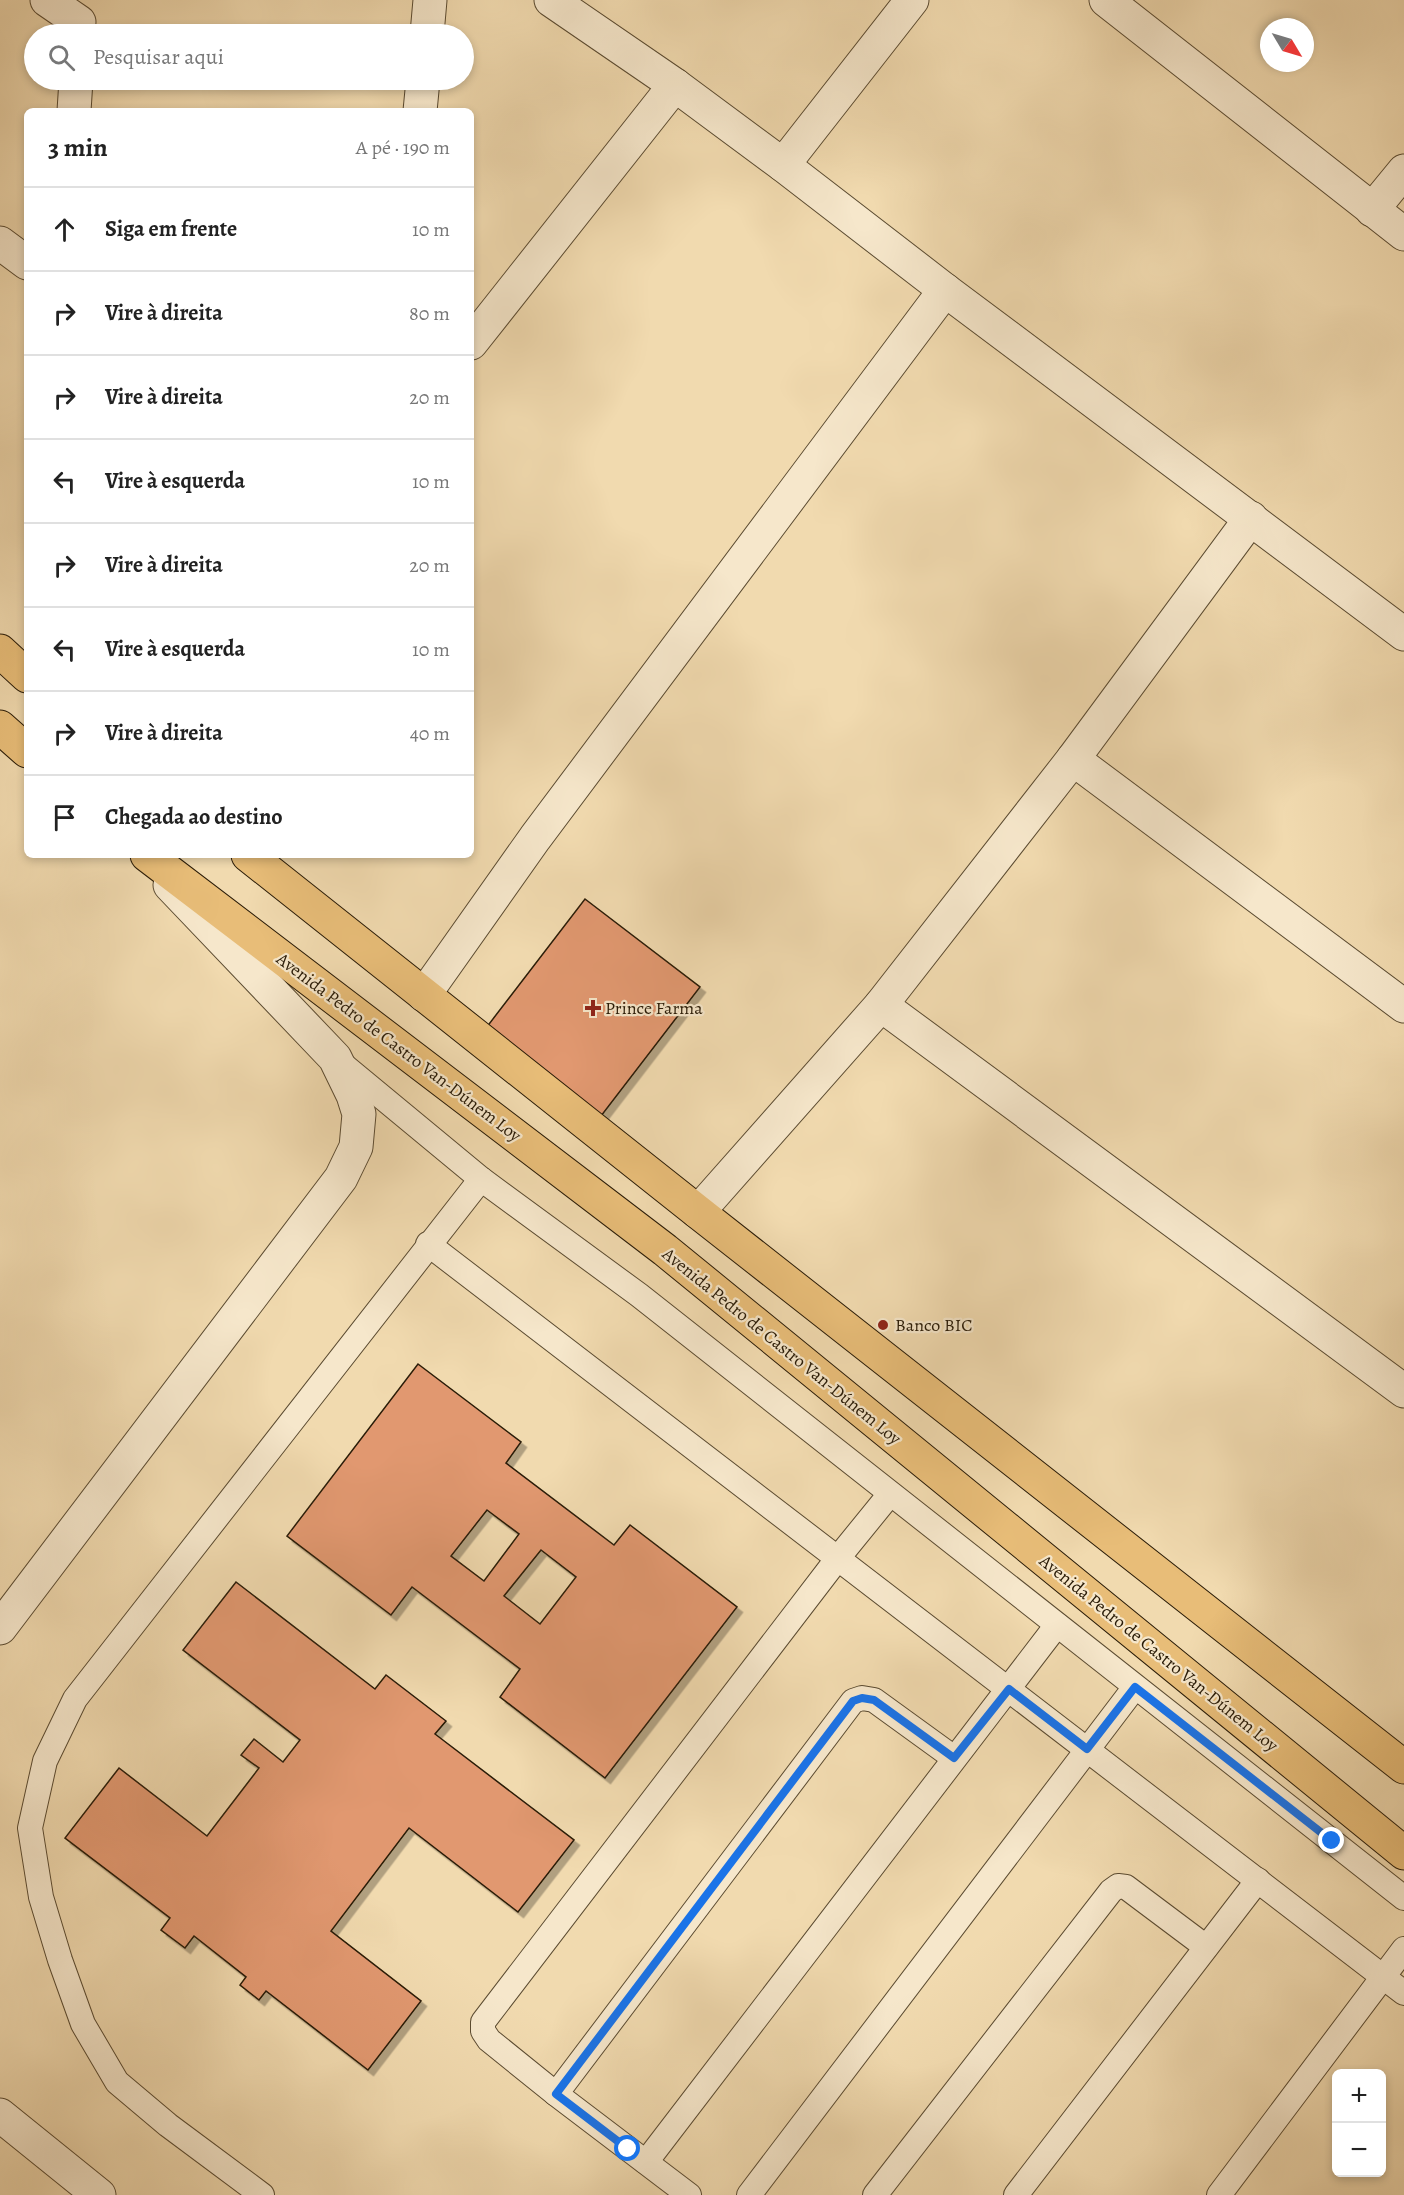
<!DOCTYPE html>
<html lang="pt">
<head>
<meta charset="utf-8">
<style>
  :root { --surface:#fff; --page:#f2f2f2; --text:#222; --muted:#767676; --line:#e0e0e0 }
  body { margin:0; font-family:Alegreya,serif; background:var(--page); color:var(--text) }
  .controls { position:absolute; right:18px; bottom:18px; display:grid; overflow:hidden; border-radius:9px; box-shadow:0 3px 9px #0003 }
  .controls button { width:54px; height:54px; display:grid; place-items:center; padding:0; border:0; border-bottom:2px solid var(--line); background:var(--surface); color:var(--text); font:30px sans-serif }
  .compass { position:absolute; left:1260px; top:18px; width:54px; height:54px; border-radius:50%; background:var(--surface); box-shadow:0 3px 9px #0003; rotate:128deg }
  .stop { position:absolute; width:18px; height:18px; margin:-14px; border:4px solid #1a73e8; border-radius:50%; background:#fff }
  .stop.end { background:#1a73e8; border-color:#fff; box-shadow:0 2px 6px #0008 }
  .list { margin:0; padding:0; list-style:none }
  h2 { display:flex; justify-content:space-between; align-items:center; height:78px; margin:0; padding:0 24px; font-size:26px }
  h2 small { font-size:20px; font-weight:400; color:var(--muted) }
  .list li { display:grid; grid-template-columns:39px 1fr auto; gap:18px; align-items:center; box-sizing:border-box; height:84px; padding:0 24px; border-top:2px solid var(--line) }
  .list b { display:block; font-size:22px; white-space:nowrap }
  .list em { font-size:20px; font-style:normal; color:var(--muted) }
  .icon { flex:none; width:33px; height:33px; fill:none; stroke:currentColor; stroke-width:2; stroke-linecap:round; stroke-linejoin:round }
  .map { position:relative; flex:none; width:1404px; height:2195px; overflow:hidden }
  .search { position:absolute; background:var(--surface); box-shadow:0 3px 9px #0003; left:24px; top:24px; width:450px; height:66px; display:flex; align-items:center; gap:15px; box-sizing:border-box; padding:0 21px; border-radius:33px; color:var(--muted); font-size:22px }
  .panel { position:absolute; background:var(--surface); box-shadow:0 3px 9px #0003; left:24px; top:108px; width:450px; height:750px; border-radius:9px }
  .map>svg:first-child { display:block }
  .building { fill:#e19870; stroke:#291b07; stroke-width:1.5; fill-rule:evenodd; filter:url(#shadow) }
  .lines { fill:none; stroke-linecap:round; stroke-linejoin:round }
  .lane-casing { stroke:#5b4b31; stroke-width:26 }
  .street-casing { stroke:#5b4b31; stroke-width:35 }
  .highway-casing { stroke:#291b07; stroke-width:35 }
  .lane { stroke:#f6e7cb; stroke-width:24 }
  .street { stroke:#f6e7cb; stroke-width:33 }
  .highway { stroke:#e8bd78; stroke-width:33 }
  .route { stroke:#1a73e8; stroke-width:8 }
  .poi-dot { fill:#8f2418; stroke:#f6e7cb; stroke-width:2 }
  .labels { text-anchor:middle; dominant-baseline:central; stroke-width:4.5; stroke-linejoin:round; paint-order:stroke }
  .poi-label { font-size:18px; fill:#291b07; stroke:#f6e7cb; text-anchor:start }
  .street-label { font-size:18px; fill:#291b07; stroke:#f6e7cb }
</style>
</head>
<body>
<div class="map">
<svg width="1404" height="2195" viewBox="0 0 1404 2195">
  <defs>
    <filter id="shadow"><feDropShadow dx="5.5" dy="5.5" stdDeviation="0" flood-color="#0004"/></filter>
  </defs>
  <rect width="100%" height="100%" fill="#f1daaf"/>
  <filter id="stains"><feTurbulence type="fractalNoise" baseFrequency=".00333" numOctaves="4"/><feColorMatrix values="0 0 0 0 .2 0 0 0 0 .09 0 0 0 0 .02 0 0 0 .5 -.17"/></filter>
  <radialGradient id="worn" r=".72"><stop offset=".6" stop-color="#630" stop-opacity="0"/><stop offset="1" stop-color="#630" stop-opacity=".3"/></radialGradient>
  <g class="building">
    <path d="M 585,899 L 700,987 L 601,1116 L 486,1028 Z"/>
    <path d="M 418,1364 L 521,1442 L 506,1463 L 614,1545 L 630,1525 L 737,1607 L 605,1778 L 500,1697 L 520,1669 L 412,1587 L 391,1615 L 287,1536 ZM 487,1510 L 519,1534 L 484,1581 L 451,1556 ZM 541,1550 L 576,1577 L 540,1624 L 504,1596 Z"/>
    <path d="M 236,1582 L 375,1689 L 386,1675 L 446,1721 L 435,1734 L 574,1840 L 518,1912 L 409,1828 L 331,1931 L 421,2001 L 368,2070 L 266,1991 L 259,2000 L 240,1985 L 246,1977 L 194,1936 L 185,1948 L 161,1930 L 170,1918 L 65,1838 L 119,1768 L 207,1836 L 259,1768 L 241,1755 L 254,1739 L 283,1762 L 300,1740 L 183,1650 Z"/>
  </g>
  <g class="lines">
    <g class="lane-casing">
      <g id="lane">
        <path d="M 342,1064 L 481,1179 L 639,1295 L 1404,1898"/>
        <path d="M 428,1244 L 1404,1993"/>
        <path d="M 556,2094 L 853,1701 L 862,1698 L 874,1700 L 954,1758"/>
        <path d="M 646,2162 L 1057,1625"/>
        <path d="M 262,2195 L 168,2125 L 117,2082 L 83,2024 L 60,1960 L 41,1897 L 30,1828 L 45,1761 L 75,1699 L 481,1179"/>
        <path d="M 689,2195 L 556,2094 L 489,2040 L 483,2031 L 483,2022 L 838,1558 L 890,1494"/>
        <path d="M 749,2195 L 1135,1687"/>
        <path d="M 875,2195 L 1111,1891 L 1118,1886 L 1126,1887 L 1206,1947"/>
        <path d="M 1016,2195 L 1258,1880"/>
        <path d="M 1219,2195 L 1404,1949"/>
      </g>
    </g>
    <g class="street-casing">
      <g id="street">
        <path d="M 47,0 L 79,22"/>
        <path d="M 551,0 L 675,85 L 783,165 L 945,290 L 1404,634"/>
        <path d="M 1106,0 L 1404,234"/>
        <path d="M 427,34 L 430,0"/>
        <path d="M 74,111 L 76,80"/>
        <path d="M 420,111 L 423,80"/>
        <path d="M 783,165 L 912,0"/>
        <path d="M 1372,210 L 1404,171"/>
        <path d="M 0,243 L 27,263"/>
        <path d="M 471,343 L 675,85"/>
        <path d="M 1073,759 L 1404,1006"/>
        <path d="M 424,995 L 535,838 L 945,290"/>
        <path d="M 881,1005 L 1404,1391"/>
        <path d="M 698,1212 L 881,1005 L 1073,759 L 1251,518"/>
        <path d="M 0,1628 L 341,1178 L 356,1147 L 359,1114 L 353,1095 L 335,1058 L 170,885"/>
        <path d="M 0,2115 L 99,2195"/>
      </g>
    </g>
    <g class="highway-casing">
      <g id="highway">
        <path d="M 0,651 L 27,676"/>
        <path d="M 0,727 L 27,751"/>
        <path d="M 147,855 L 665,1250 L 1404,1853"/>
        <path d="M 248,855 L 698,1212 L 1404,1767"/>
      </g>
    </g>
    <use href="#lane" class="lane"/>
    <use href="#street" class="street"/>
    <use href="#highway" class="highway"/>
  </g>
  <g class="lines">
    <path class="route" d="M 628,2149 L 556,2094 L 853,1701 L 862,1698 L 874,1700 L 954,1758 L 1009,1689 L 1087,1749 L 1135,1687 L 1332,1841"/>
  </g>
  <g class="poi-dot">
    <path d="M590 999h6v6h6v6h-6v6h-6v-6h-6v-6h6z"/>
    <circle cx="883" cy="1325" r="6"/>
  </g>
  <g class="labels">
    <g class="poi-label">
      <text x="605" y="1008">Prince Farma</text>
      <text x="895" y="1325">Banco BIC</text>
    </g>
    <g class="street-label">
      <text transform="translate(399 1047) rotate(37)">Avenida Pedro de Castro Van-Dúnem Loy</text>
      <text transform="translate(782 1346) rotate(39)">Avenida Pedro de Castro Van-Dúnem Loy</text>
      <text transform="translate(1159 1653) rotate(39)">Avenida Pedro de Castro Van-Dúnem Loy</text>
    </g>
  </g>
  <rect width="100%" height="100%" filter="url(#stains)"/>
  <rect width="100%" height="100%" fill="url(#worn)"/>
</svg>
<div class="controls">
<button>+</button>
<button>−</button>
</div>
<svg class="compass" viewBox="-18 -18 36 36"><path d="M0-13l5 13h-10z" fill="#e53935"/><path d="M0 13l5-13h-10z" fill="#767676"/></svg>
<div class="stop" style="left:628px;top:2149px"></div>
<div class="stop end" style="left:1332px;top:1841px"></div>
<div class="search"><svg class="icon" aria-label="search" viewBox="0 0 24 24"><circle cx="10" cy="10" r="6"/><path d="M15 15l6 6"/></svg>Pesquisar aqui</div>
<section class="panel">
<h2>3 min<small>A pé · 190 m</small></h2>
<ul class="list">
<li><svg class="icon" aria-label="ahead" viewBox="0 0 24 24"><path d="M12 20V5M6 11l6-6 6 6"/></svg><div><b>Siga em frente</b></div><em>10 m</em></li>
<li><svg class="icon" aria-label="right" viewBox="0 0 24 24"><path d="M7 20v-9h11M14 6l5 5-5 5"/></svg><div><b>Vire à direita</b></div><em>80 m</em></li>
<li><svg class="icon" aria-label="right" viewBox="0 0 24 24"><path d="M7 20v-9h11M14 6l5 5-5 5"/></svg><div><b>Vire à direita</b></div><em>20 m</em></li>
<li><svg class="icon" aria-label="left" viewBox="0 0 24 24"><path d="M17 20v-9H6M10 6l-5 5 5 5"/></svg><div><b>Vire à esquerda</b></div><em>10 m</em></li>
<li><svg class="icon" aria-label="right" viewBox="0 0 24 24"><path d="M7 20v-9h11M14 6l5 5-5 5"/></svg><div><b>Vire à direita</b></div><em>20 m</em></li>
<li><svg class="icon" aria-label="left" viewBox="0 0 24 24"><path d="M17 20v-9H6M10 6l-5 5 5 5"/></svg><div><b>Vire à esquerda</b></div><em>10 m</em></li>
<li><svg class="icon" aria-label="right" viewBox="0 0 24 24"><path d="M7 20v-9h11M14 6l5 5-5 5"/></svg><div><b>Vire à direita</b></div><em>40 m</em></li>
<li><svg class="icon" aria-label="arrive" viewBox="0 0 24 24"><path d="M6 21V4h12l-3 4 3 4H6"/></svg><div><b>Chegada ao destino</b></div></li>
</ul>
</section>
</div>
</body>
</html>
